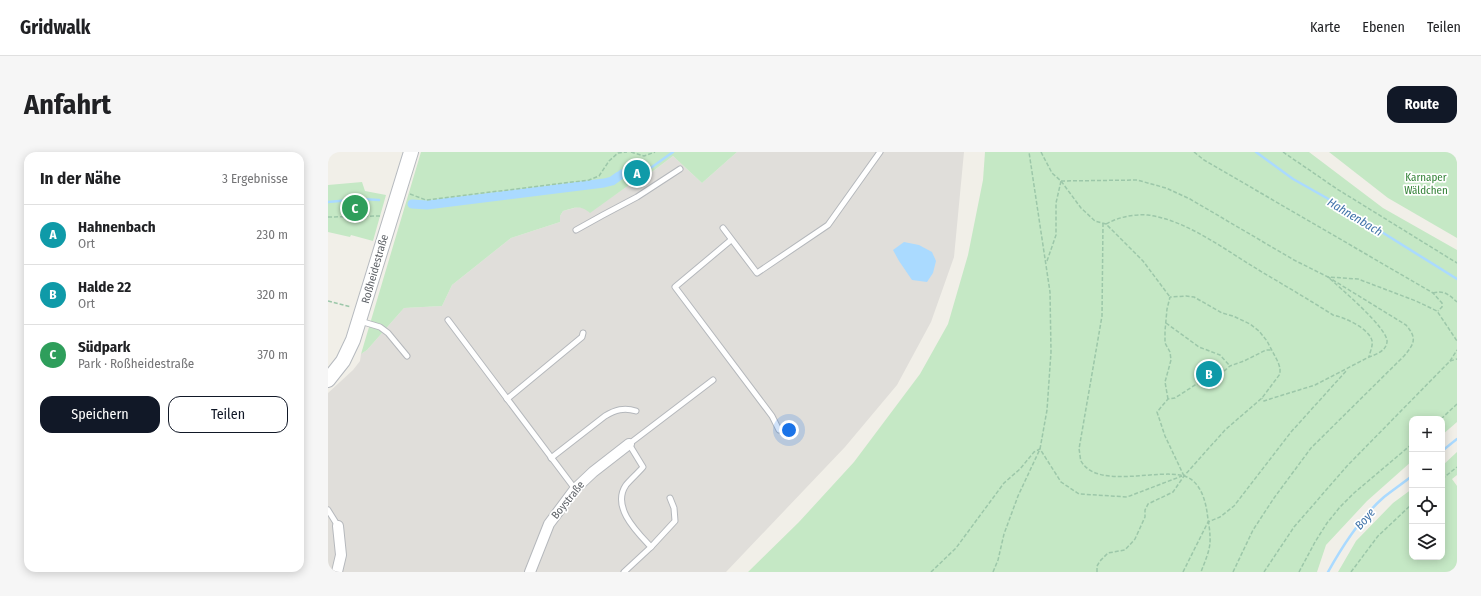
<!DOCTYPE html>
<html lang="de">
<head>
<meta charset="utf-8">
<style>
  :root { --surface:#fff; --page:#f6f6f6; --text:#202124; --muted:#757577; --line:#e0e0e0; --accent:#111827 }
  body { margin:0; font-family:"Fira Sans Condensed",sans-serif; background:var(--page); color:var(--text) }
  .controls { position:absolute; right:12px; bottom:12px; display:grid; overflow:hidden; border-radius:8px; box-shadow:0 2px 10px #0003 }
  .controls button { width:36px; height:36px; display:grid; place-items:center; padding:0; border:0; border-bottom:1px solid var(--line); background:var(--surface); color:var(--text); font:20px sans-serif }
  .you { position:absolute; left:461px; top:278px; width:14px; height:14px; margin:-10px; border:3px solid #fff; border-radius:50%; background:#1a73e8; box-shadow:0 0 0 6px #1a73e833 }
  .badge { display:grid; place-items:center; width:26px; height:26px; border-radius:50%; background:var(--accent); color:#fff; font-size:13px; font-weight:700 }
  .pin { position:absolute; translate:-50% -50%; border:2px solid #fff; box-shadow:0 1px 4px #0006 }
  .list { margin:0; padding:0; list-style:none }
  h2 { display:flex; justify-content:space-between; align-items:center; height:52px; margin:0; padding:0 16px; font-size:17px }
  h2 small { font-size:13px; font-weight:400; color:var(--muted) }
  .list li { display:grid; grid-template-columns:26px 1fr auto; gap:12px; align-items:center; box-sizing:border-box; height:60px; padding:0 16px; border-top:1px solid var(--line) }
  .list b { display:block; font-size:15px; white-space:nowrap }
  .list p { margin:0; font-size:13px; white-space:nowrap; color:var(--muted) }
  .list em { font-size:13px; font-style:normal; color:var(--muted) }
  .actions { display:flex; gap:8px; padding:12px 16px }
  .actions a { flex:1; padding:9px 0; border:1px solid var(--accent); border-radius:12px; text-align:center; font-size:14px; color:var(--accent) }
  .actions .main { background:var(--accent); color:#fff }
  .icon { flex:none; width:22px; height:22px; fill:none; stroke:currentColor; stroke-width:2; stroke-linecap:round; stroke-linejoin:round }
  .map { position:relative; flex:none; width:1129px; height:420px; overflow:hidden; border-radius:12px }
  header { display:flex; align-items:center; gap:24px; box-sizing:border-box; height:56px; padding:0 20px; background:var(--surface); border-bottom:1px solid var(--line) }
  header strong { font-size:19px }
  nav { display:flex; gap:22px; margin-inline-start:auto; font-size:14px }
  .intro { display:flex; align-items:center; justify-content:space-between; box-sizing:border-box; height:96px; padding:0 24px }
  h1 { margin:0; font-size:28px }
  .button { padding:10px 18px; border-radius:12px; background:var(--accent); color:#fff; font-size:14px; font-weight:700 }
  main { display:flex; gap:24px; padding:0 24px }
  aside { flex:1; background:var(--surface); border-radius:12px; box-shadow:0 2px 10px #0003 }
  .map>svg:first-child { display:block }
  .industrial { fill:#e0deda }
  .green { fill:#c5e8c5 }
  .water { fill:#aadaff }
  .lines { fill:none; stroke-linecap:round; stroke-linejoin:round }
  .stream { stroke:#aadaff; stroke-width:2.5 }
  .canal { stroke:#aadaff; stroke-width:9 }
  .lane-casing { stroke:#b5b8bc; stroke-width:7 }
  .street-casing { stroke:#b5b8bc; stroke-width:12 }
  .secondary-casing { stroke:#b6babf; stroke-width:16 }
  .path { stroke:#9cc7a9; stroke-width:1.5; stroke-dasharray:4 2; stroke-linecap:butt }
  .lane { stroke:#fff; stroke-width:5 }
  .street { stroke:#fff; stroke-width:10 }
  .secondary { stroke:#fff; stroke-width:14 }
  .labels { text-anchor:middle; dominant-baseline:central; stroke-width:3.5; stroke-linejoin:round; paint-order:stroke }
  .park-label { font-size:11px; fill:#348238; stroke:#fff }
  .street-label { font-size:11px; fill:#5f6368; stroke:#fff }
  .water-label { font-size:12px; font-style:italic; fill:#4174aa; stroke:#fff }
</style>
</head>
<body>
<header>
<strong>Gridwalk</strong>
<nav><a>Karte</a><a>Ebenen</a><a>Teilen</a></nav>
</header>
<div class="intro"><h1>Anfahrt</h1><a class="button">Route</a></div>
<main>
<aside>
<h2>In der Nähe<small>3 Ergebnisse</small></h2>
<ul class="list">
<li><span class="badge" style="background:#0f9aa8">A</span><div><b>Hahnenbach</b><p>Ort</p></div><em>230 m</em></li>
<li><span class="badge" style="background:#0f9aa8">B</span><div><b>Halde 22</b><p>Ort</p></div><em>320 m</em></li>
<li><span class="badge" style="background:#2e9e5b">C</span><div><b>Südpark</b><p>Park · Roßheidestraße</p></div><em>370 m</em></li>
</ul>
<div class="actions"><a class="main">Speichern</a><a>Teilen</a></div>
</aside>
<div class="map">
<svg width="1129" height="420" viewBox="0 0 1129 420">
  <rect width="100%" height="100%" fill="#f1efe8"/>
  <path class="industrial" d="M 409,0 L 636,0 L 626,105 L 603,170 L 569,233 L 517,295 L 398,420 L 0,420 L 0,241 L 25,218 L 32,209 L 33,202 L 39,198 L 76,156 L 114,154 L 124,133 L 183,86 L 232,70 L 232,64 L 235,59 L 250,55 L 257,56 L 262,60 L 301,33 L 309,31 L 345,4 L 374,31 Z"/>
  <g class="green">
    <path d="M 93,0 L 409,0 L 374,31 L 345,4 L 309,31 L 301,33 L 262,61 C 252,52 246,56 235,59 L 232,64 L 232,70 L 183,86 L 124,133 L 114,154 L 76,156 L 39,198 L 33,202 Z"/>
    <path d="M 657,0 L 981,0 L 1055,56 L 1129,98 L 1129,270 L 1114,283 L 1114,267 L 1084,267 L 1084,309 L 1039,349 L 998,393 L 989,420 L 420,420 L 471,370 L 526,310 L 592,222 L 620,172 L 640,103 L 655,28 Z"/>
    <path d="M 1001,0 L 1129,0 L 1129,86 L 1060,46 Z"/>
    <path d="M 34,30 L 37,39 L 58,43 L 45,89 L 23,83 L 22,85 L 0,80 L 0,33 Z"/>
    <path d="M 1129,300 L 1129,323 L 1124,327 L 1129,334 L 1129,420 L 1010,420 L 1028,389 L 1065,351 L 1084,337 L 1084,405 L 1114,405 L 1114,314 Z"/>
  </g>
  <path class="water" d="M 576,90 L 591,93 L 604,100 L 608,109 L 605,121 L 599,130 L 584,128 L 571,109 L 565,98 Z"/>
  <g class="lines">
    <g class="stream">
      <path d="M 928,0 L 965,27 L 1004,49 L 1129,127"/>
      <path d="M 316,19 L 324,15 L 345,0"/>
      <path d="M 0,50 L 34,47 L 51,48"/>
      <path d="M 1114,299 L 1129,287"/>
      <path d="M 1000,420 C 1015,393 1033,365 1056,345 C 1065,338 1075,331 1084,324"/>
    </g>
    <g class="canal">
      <path d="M 294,22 L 307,21"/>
      <path d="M 84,52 L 99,53 L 276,31 L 284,29 L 291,24"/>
    </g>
    <g class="lane-casing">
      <g id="lane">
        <path d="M 395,76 L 429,121 L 500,73 L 552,0"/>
        <path d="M 248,78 L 275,63 L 309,45 L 352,17"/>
        <path d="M 403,88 L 347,135 L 444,264 L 451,278"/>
        <path d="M 120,168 L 247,337"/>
        <path d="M 32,169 L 52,175 L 60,181 L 79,204"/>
        <path d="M 179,247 L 254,185 L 255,181"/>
        <path d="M 223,306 L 277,264 C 287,258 296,255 308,259"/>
        <path d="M 0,358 L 10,374"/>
        <path d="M 323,395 L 347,369 L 346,356 L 342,346"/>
        <path d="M 296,420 L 323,395 C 309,380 283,355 298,333 C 303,327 310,321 315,315 L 301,292 L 385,228"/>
      </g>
    </g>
    <g class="street-casing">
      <g id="street">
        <path d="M 9,420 L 13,403 L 10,374"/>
        <path d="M 202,420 L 221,372 L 247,337 L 265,320 L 301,292"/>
      </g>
    </g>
    <g class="secondary-casing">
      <path id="secondary" d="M 0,228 L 15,209 L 25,188 L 83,0"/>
    </g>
    <g class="path">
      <path d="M 303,0 L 316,4 L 327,0"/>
      <path d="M 713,0 L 724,21 L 733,29 L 753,56 L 767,69 L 778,72 L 815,109 L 842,145"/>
      <path d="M 866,0 L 876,8 L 1105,141 L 1114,151 L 1114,155 L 1110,159"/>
      <path d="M 955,0 L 1009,37 L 1129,111"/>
      <path d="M 733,29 L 809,28 L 838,36 L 862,47 L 966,108 L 1000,125 L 1030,127 L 1088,149 L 1109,159 L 1129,189"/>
      <path d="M 82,42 L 98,48 L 261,28 L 271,24 L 281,9 L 290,1 L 299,0"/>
      <path d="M 0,65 L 52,64"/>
      <path d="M 775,71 L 774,164 L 751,297 C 752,301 752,306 753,309 C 769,338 831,316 856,324 C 871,328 877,346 879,360 C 880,368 882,377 882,385 C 883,397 877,409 873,420"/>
      <path d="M 778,72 C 791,65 805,62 820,63 C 858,68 896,97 929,117 C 954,132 980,147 1005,163 C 1016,165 1042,177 1044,189 C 1045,194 1042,200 1041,205"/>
      <path d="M 719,109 L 728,83 L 728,51 L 733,29"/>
      <path d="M 1105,141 C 1116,138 1120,142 1129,150"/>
      <path d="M 0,149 L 23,155"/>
      <path d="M 838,171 L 871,195 L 892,203 L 902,214"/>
      <path d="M 1122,209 L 1129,198"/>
      <path d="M 840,247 L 837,230 L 843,208 L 842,200 L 837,191 L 837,179 L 839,157 L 842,145"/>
      <path d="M 1113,267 L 1129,252"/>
      <path d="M 856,324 L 837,284 L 829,260 L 840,247 L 847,246 L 867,233 L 889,225 L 902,214 L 916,209 L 938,198 L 943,198"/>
      <path d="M 1114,327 L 1129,315"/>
      <path d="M 603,420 L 628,396 L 676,331 L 692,317 L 706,300 L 712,297 L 733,330 L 751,342 L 799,345 L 854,324"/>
      <path d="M 665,420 L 670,408 L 676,382 L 690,344 L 712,297 L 719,258 L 723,200 L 722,140 L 701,0"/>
      <path d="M 769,420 L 769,414 L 772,409 L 780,401 L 797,398 L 807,387 L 817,365 L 817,358 L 820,352 L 845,340 L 856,324 L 897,278 L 934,246 L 952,222 L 952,216 L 950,210 L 939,189 L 931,179 L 922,172 L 905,164 L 894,161 L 866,145 L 858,144 L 842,145"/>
      <path d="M 855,420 L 880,370 L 892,365 L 906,354 L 963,280 L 1019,218"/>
      <path d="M 905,420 L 925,378 L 946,346 L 983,296 L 1076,204 C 1087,191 1089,186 1078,173 L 1000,125 C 1011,135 1061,177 1059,190 C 1058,199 1049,202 1041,205 L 987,233 L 942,247 L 936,249 L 934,246"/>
      <path d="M 936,420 L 966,375 L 1019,314 L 1122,209 L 1129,207"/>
      <path d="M 971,420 L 987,390 L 999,371 L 1012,355 L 1026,341 L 1084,292"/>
      <path d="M 1023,420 L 1050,384 L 1084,352"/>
    </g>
    <use href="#lane" class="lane"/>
    <use href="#street" class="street"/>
    <use href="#secondary" class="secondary"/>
  </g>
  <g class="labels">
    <g class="park-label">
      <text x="1098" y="25">Karnaper<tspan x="1098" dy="13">Wäldchen</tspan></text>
    </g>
    <g class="street-label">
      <text transform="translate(47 117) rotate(-74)">Roßheidestraße</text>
      <text transform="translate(240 348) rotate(-51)">Boystraße</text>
    </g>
    <g class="water-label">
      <text transform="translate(1027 65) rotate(31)">Hahnenbach</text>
      <text transform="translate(1037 367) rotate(-49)">Boye</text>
    </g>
  </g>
</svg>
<div class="controls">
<button>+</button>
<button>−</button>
<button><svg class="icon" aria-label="locate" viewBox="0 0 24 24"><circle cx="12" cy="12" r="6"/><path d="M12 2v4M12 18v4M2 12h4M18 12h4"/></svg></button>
<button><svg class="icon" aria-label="layers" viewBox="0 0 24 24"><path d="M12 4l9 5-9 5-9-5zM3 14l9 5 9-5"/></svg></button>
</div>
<div class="you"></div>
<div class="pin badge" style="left:309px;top:21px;background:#0f9aa8">A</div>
<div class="pin badge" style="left:881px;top:222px;background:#0f9aa8">B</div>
<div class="pin badge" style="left:27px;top:56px;background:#2e9e5b">C</div>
</div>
</main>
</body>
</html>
